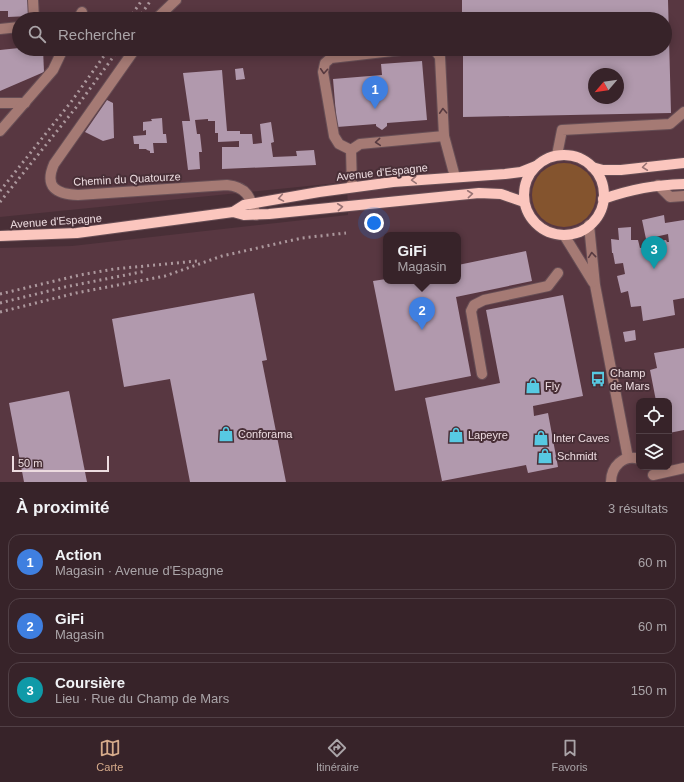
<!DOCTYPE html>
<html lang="fr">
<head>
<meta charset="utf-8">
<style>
  :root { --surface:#372329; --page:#422f35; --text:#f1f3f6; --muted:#aaa4a8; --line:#514046; --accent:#d6ab8b }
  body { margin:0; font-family:Arial,sans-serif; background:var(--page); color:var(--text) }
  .controls { position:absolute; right:12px; bottom:12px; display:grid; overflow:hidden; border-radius:8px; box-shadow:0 2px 10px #0003 }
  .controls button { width:36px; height:36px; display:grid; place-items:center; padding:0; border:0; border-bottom:1px solid var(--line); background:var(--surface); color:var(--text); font:20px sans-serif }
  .compass { position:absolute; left:588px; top:68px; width:36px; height:36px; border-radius:50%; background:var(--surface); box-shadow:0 2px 10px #0003; rotate:241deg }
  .scale { position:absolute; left:12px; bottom:10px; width:97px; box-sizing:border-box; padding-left:4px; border:2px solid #eddce0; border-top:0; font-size:11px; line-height:14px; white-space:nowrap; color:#eddce0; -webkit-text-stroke:3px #492f37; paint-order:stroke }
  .you { position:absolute; left:374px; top:223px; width:14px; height:14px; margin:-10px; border:3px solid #fff; border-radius:50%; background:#1a73e8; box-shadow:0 0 0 6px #1a73e833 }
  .badge { display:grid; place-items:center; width:26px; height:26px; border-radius:50%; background:var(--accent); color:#fff; font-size:13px; font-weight:700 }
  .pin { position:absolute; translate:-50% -33px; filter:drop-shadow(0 1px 2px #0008) }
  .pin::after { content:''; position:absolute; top:21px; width:14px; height:12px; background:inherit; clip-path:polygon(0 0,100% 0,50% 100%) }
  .popup { position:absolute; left:383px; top:232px; width:78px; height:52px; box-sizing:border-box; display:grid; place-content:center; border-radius:8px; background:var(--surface); filter:drop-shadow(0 1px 3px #0005); font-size:13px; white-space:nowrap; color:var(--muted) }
  .popup b { font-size:15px; color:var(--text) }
  .popup::after { content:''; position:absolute; left:50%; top:100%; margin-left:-8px; border:8px solid transparent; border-top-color:var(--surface) }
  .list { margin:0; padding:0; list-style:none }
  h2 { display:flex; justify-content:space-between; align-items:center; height:52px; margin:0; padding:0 16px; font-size:17px }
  h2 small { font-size:13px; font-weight:400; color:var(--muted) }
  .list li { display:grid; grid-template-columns:26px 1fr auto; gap:12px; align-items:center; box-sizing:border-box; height:56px; margin:0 8px 8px; padding:0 8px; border:1px solid var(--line); border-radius:12px }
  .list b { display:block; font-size:15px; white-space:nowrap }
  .list p { margin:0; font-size:13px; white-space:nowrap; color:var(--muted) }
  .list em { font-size:13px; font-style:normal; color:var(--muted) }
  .icon { flex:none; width:22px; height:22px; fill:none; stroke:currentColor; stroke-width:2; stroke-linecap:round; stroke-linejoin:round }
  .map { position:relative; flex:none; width:684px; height:482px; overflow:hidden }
  .search { position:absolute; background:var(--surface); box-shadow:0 2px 10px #0003; left:12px; right:12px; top:12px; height:44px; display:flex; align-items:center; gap:10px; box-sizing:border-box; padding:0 14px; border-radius:22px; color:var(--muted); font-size:15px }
  .sheet { height:244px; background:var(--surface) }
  nav { display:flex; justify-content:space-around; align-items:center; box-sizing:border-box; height:56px; border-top:1px solid var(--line); background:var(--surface); font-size:11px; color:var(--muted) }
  nav a { display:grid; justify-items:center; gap:2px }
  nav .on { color:var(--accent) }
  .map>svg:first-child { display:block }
  .built { fill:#583741; fill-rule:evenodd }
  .green { fill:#84542e }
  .building { fill:#b199ad; fill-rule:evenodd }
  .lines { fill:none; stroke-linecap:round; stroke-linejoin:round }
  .minor-casing { stroke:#674e55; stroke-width:12 }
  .major-casing { stroke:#674e55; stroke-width:12 }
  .minor { stroke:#a57a74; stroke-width:10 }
  .major { stroke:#fbc6be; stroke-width:10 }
  .rail { stroke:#ac989d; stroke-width:3; stroke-dasharray:2 4; stroke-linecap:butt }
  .oneway { stroke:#573a40 }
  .oneway2 { stroke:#997374 }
  .labels { text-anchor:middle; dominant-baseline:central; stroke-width:4; stroke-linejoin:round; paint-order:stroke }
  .street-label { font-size:11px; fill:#eddce0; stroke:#492f37 }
  .poi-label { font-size:11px; fill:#eddce0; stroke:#492f37; text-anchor:start }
</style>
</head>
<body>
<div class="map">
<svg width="684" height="482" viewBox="0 0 684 482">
  <rect width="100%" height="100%" fill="#492f37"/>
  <path class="built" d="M 0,0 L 684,0 L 684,482 L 0,482 L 0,248 L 72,246 L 348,215 L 347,182 L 0,217 ZM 19,19 L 665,19 L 665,49 L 19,49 ZM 594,74 L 618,74 L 618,98 L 594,98 ZM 386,235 L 458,235 L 458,281 L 386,281 ZM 639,401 L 669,401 L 669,467 L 639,467 Z"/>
  <circle class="green" cx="564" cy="195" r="32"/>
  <g class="building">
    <path d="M 0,0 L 29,0 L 30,16 L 8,17 L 8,11 L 0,11 Z"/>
    <path d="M 462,0 L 668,0 L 671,113 L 463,117 L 463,49 L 665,49 L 665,19 L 462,19 ZM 594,74 L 618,74 L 618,98 L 594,98 Z"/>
    <path d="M 19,48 L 43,49 L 44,72 L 0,91 L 0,50 Z"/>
    <path d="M 422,61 L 427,120 L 387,123 L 387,126 L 382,130 L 376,126 L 376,124 L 337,127 L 333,79 L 382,75 L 381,64 Z"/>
    <path d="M 243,68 L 245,79 L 236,80 L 235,69 Z"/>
    <path d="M 222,70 L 227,131 L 240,131 L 240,134 L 252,134 L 253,144 L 262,143 L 260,124 L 271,122 L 274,142 L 271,143 L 273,157 L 297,156 L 296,151 L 314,150 L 316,165 L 222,169 L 222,147 L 239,147 L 239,141 L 218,142 L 218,133 L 215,133 L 215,121 L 208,121 L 208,119 L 195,120 L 197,134 L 200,134 L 202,152 L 199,152 L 200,169 L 188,170 L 182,121 L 190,121 L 183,73 Z"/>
    <path d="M 107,100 L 113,103 L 114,138 L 103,141 L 85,132 Z"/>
    <path d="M 162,118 L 163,134 L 166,134 L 167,143 L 153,143 L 154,153 L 150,153 L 150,151 L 147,150 L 146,149 L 139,149 L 139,144 L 134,144 L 133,136 L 146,135 L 146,130 L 143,131 L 143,122 L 152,121 L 151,119 Z"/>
    <path d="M 664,215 L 665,223 L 684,220 L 684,298 L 673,300 L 675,315 L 643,321 L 641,306 L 631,307 L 628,291 L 621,293 L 617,276 L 625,274 L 623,263 L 615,264 L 613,253 L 612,253 L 611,239 L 619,240 L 618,228 L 631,227 L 631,240 L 638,240 L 640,248 L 650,246 L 649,243 L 660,241 L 666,240 L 667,242 L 669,242 L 668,234 L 646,239 L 642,220 Z"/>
    <path d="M 526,251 L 532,281 L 456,297 L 471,376 L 395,391 L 373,281 L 386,279 L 386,281 L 458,281 L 458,265 Z"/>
    <path d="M 254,293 L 267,360 L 262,361 L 286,482 L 190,482 L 170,379 L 124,387 L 112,319 Z"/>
    <path d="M 563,295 L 583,396 L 533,406 L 534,416 L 548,413 L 558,467 L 528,473 L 526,465 L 442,481 L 425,398 L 500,383 L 486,310 Z"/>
    <path d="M 635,330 L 636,340 L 625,342 L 623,332 Z"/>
    <path d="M 684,348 L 684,430 L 669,433 L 669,401 L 656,401 L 650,370 L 657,368 L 654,353 Z"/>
    <path d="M 69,391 L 87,482 L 24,482 L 9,403 Z"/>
  </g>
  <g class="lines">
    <g class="minor-casing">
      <g id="minor">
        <path d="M 33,0 L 34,19"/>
        <path d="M 78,19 L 82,12"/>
        <path d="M 156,19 L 176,0"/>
        <path d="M 0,29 L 19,27"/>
        <path d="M 135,49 L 54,164 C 44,187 56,194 78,195 L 227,185 C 247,187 250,197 256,215"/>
        <path d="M 432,49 L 435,50 L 440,57 L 444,136 L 455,177"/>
        <path d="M 0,103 L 25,103"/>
        <path d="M 0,131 L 53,70 L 63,49"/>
        <path d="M 351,150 L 360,144 L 444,136"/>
        <path d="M 557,155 L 562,130 L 670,124 L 684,112"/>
        <path d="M 658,185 L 670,197 L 684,196"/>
        <path d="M 352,187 L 351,150 L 339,144 L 334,136 L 323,72 L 325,63 L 331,58 L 410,49"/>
        <path d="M 589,225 L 595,285 L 628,458"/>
        <path d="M 564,235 L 593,282"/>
        <path d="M 482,374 L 471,311 L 474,305 L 484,300 L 548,286 L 558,273"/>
        <path d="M 653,475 L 684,468"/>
        <path d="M 611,482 C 611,467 623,454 639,459"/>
      </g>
    </g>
    <g class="major-casing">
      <g id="major">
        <circle cx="564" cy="195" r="40"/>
        <path d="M 592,167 L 603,170 L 621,170 L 684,163"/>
        <path d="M 603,199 C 632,189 654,185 684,184"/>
        <path d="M 233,212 L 244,205 L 319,192 L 393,182 L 505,174 L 521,172 L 536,166"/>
        <path d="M 0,236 L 77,233 L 233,212 L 244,215 L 269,214 L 479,193 L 501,194 L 524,202"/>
      </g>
    </g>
    <use href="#minor" class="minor"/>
    <use href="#major" class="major"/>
    <g class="rail">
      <path d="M 129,19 L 142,0"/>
      <path d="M 138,19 L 151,0"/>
      <path d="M 0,191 L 71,102 L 109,49"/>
      <path d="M 0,202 L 78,105 L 119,49"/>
      <path d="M 0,294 L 80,275 L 114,269 L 197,261"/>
      <path d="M 0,303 L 65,287 L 146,271"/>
      <path d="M 0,312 L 76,293 L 165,276 L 222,256 L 302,238 L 346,233"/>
    </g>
  </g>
  <defs><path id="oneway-chevron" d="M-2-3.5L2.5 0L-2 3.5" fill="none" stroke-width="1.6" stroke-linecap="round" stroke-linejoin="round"/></defs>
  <g class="oneway">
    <use href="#oneway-chevron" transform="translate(324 71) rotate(94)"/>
    <use href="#oneway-chevron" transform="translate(443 111) rotate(-93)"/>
    <use href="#oneway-chevron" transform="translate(378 142) rotate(175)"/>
    <use href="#oneway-chevron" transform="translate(592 255) rotate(-96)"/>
  </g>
  <g class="oneway2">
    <use href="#oneway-chevron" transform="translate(645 167) rotate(173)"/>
    <use href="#oneway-chevron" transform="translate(414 180) rotate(176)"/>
    <use href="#oneway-chevron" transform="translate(470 194) rotate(-6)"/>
    <use href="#oneway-chevron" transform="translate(281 198) rotate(170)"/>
    <use href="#oneway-chevron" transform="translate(340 207) rotate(-6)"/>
  </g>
  <defs>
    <g id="bus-bare" transform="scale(1.2)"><path d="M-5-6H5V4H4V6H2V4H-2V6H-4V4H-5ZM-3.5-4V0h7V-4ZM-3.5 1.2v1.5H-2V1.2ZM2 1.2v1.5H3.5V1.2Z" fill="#57c9e2" stroke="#492f37" stroke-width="2.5" paint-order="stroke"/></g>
    <g id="shop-bare" transform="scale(1.2)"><path d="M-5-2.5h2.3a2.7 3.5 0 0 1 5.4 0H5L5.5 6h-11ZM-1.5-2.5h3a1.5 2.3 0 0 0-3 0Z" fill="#57c9e2" stroke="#492f37" stroke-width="2.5" paint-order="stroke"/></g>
  </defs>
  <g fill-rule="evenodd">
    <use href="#bus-bare" x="598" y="379"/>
    <use href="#shop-bare" x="533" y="386"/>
    <use href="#shop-bare" x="226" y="434"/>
    <use href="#shop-bare" x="456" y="435"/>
    <use href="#shop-bare" x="541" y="438"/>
    <use href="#shop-bare" x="545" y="456"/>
  </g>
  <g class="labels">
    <g class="street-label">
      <text transform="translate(382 172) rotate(-6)">Avenue d'Espagne</text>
      <text transform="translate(127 179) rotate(-3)">Chemin du Quatourze</text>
      <text transform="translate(56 221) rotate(-4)">Avenue d'Espagne</text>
    </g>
    <g class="poi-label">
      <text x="610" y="373">Champ<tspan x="610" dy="13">de Mars</tspan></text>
      <text x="545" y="386">Fly</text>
      <text x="238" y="434">Conforama</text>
      <text x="468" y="435">Lapeyre</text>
      <text x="553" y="438">Inter Caves</text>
      <text x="557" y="456">Schmidt</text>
    </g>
  </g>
</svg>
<div class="controls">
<button><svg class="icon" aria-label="locate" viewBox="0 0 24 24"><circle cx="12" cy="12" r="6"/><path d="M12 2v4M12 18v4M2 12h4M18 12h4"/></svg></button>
<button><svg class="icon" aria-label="layers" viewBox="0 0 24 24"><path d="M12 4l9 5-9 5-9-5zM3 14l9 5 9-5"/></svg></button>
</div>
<svg class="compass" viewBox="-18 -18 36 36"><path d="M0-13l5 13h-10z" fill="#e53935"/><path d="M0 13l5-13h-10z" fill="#aaa4a8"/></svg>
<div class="scale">50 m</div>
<div class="you"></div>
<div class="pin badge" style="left:375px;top:109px;background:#3f7fe0">1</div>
<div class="pin badge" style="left:422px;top:330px;background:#3f7fe0">2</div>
<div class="popup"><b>GiFi</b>Magasin</div>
<div class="pin badge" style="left:654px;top:269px;background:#0f9aa8">3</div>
<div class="search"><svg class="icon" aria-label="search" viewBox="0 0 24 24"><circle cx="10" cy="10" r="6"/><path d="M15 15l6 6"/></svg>Rechercher</div>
</div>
<section class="sheet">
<h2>À proximité<small>3 résultats</small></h2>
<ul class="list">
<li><span class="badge" style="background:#3f7fe0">1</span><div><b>Action</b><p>Magasin · Avenue d'Espagne</p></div><em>60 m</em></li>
<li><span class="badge" style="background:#3f7fe0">2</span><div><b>GiFi</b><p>Magasin</p></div><em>60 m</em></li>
<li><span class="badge" style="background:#0f9aa8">3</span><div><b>Coursière</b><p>Lieu · Rue du Champ de Mars</p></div><em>150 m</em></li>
</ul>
</section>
<nav>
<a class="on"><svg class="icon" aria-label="map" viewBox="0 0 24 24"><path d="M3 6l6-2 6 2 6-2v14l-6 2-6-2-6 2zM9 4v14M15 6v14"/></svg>Carte</a>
<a><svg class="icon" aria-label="directions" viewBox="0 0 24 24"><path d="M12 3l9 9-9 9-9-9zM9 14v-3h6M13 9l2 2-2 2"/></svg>Itinéraire</a>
<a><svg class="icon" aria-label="saved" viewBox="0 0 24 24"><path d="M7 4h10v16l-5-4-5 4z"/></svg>Favoris</a>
</nav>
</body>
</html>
